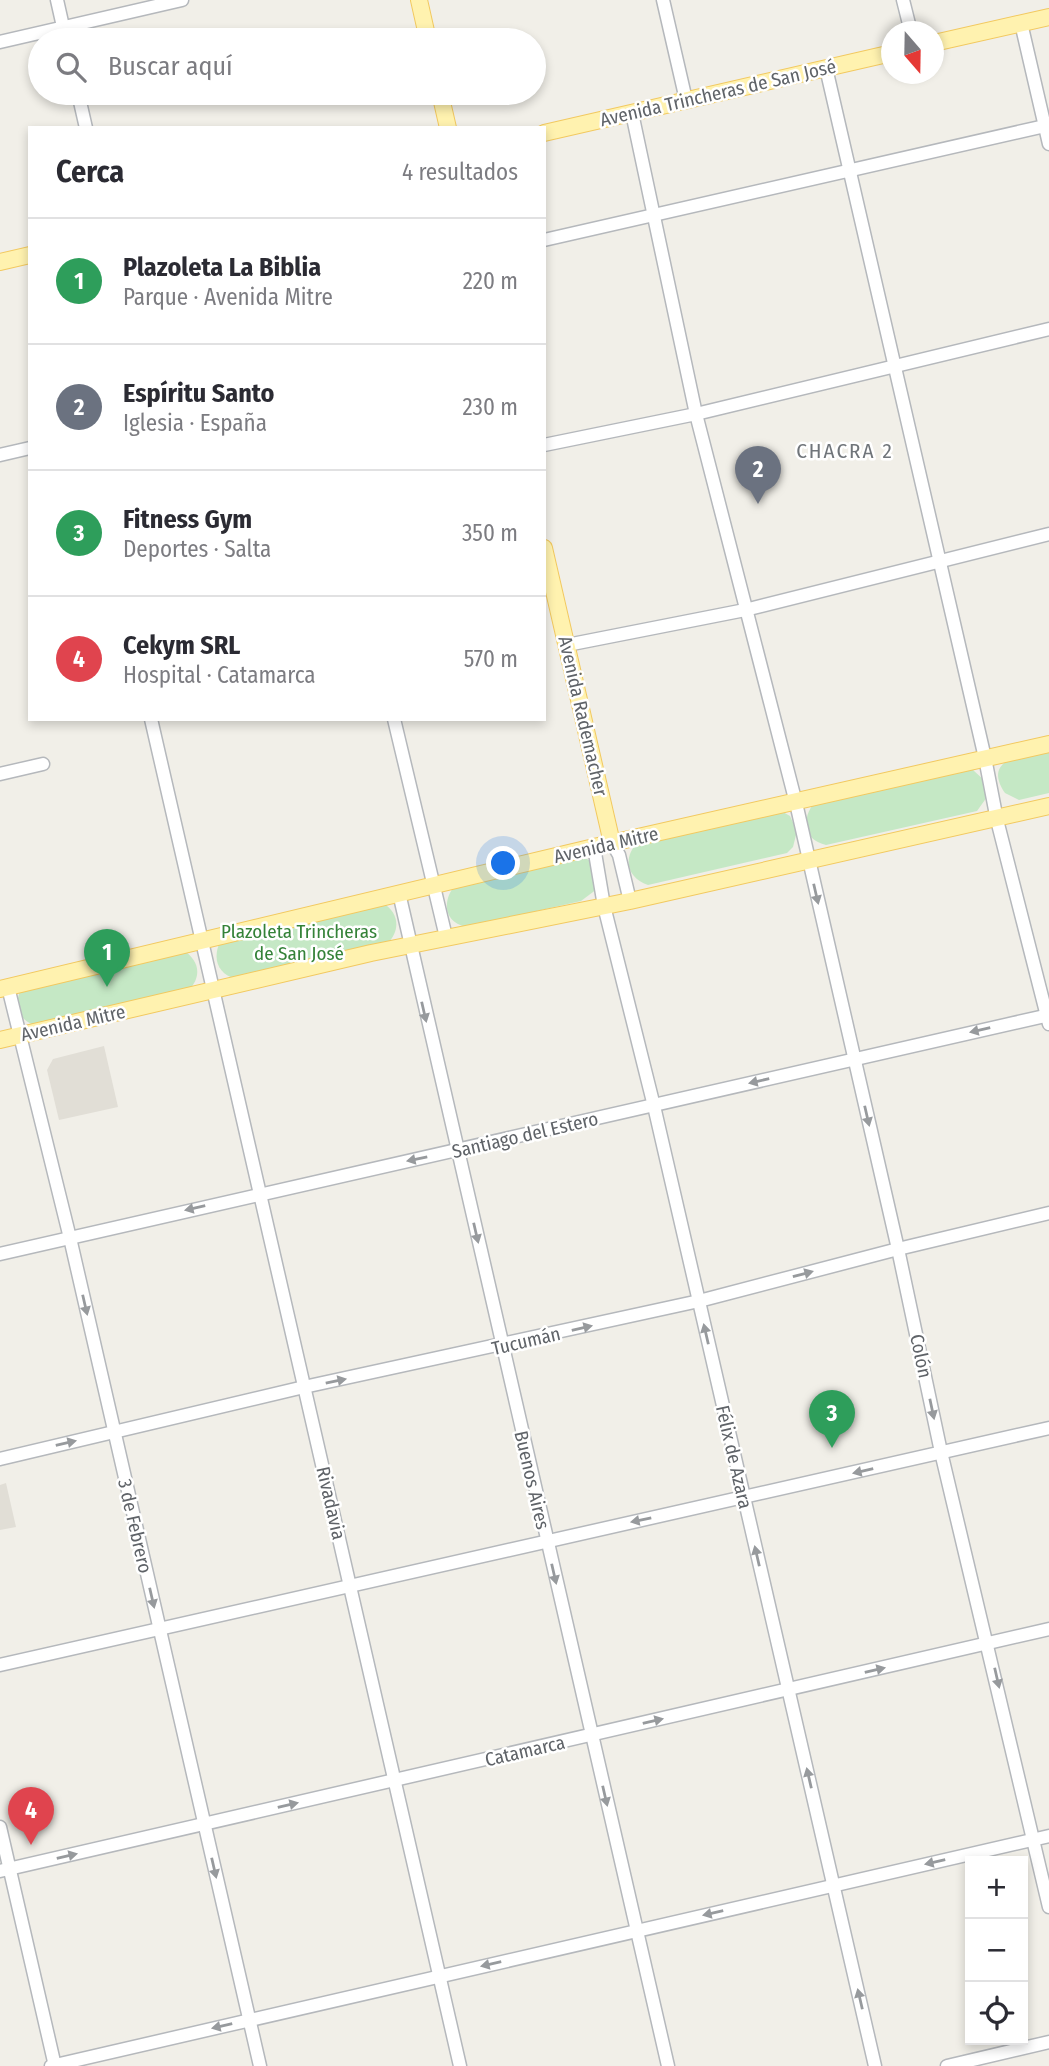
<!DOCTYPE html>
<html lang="es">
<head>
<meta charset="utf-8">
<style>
  :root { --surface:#fff; --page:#f7f7f7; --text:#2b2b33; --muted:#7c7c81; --line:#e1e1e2; --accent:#111827 }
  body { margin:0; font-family:"Fira Sans Condensed",sans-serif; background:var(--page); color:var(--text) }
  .controls { position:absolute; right:21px; bottom:21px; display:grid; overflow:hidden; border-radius:0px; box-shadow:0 4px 10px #0003 }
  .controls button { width:63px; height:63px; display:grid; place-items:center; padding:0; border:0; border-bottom:2px solid var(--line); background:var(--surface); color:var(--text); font:35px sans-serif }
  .compass { position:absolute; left:881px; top:21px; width:63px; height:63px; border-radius:50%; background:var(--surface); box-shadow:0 4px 10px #0003; rotate:160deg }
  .you { position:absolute; left:504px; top:864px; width:24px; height:24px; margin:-18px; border:5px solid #fff; border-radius:50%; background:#1a73e8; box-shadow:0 0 0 10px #1a73e833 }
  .badge { display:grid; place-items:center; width:46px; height:46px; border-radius:50%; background:var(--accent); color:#fff; font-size:23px; font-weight:700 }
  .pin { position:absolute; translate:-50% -58px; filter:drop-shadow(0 2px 4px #0008) }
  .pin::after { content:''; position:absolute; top:37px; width:24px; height:21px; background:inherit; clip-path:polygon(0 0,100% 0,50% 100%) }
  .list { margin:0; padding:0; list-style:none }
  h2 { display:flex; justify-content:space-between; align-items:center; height:91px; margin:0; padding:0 28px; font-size:30px }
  h2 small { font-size:23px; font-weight:400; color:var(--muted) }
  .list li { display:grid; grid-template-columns:46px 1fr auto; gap:21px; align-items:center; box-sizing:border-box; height:126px; padding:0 28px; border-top:2px solid var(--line) }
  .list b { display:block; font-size:26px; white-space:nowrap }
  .list p { margin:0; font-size:23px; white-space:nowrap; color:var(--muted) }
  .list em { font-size:23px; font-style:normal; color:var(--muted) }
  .icon { flex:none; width:38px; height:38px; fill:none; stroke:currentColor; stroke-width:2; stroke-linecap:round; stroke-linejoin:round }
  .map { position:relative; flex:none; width:1049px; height:2066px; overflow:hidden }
  .search { position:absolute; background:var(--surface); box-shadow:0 4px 10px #0003; left:28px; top:28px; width:518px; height:77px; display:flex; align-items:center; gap:18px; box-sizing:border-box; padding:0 24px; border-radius:38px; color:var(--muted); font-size:26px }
  .panel { position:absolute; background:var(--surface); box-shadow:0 4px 10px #0003; left:28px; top:126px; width:518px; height:595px; border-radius:0px }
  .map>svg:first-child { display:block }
  .education { fill:#e1ded6 }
  .green { fill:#c5e8c5 }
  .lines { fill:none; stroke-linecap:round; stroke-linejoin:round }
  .minor-casing { stroke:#b5b8bc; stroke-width:15 }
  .major-casing { stroke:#f2c960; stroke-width:18 }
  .minor { stroke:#fff; stroke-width:12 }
  .major { stroke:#fff2af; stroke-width:16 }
  .oneway { fill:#979a9d }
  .labels { text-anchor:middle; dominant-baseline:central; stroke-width:5; stroke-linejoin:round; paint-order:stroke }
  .street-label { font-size:19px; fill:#5f6368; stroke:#fff }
  .park-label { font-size:19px; fill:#348238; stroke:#fff }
  .neighbourhood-label { font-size:21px; letter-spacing:2px; fill:#70757a; stroke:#fff }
</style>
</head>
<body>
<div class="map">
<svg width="1049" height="2066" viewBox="0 0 1049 2066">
  <rect width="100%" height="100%" fill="#f1efe8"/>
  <g class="education">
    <path d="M 104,1046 L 118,1107 L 59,1120 L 47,1070 L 53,1059 Z"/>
    <path d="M 6,1483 L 16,1527 L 0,1530 L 0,1485 Z"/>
  </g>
  <g class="green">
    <path d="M 1049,748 L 1049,793 L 1019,800 L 1005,793 C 981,758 1025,754 1049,748 Z"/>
    <path d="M 964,769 L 973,770 L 985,781 L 987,797 L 977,811 L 826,845 C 803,840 801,818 815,802 Z"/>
    <path d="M 783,812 L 790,816 L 797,831 L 793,847 L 787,853 L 648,885 C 627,878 622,858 638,842 Z"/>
    <path d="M 584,857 L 590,861 L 597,889 L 581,901 L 466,927 C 443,922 442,900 456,884 Z"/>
    <path d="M 383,903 C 399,913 401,930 387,944 L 236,979 C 218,974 212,959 220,942 Z"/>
    <path d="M 183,950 C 200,961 202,977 188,991 L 37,1026 C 19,1021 13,1006 21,989 Z"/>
  </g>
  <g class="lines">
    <g class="minor-casing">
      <g id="minor">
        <path d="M 57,0 L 66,40"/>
        <path d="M 663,0 L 686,100"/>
        <path d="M 903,0 L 911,32"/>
        <path d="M 1021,23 L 1049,144"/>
        <path d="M 0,42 L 182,0"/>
        <path d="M 826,68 L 985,758 L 997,820 L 1049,1024"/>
        <path d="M 78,93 L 86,128"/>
        <path d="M 632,113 L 696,414 L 796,803 L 898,1249 L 941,1452 L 1049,1907"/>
        <path d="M 544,240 L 1049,125"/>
        <path d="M 544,445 L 696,414 L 1049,329"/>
        <path d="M 0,455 L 30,448"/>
        <path d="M 567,645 L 745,610 L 1049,534"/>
        <path d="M 151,719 L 460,2066"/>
        <path d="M 394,719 L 446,937"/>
        <path d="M 0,774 L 43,764"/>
        <path d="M 612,843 L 619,855 L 630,901"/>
        <path d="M 594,847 L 604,906 L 654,1106 L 875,2066"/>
        <path d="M 399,893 L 668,2066"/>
        <path d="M 8,987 L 70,1238 L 260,2066"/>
        <path d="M 0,1254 L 1049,1015"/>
        <path d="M 0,1459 L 304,1387 L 699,1301 L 898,1249 L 1049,1213"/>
        <path d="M 0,1665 L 1049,1428"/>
        <path d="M 0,1827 L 55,2066"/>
        <path d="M 0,1871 L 1049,1629"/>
        <path d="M 51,2066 L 1049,1836"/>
        <path d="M 947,2066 L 1049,2042"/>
      </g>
    </g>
    <g class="major-casing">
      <g id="major">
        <path d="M 419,0 L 428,40"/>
        <path d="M 934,43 L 1049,17"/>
        <path d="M 440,93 L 448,128"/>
        <path d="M 544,133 L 892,53"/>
        <path d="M 0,262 L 30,255"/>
        <path d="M 544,548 L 612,843"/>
        <path d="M 0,989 L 594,847 L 1049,744"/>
        <path d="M 0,1040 L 371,953 L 630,901 L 1049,806"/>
      </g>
    </g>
    <use href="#minor" class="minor"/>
    <use href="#major" class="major"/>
  </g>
  <defs><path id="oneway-solid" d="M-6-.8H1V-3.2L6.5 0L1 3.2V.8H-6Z" transform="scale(1.75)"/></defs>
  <g class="oneway">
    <use href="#oneway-solid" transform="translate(816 894) rotate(77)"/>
    <use href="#oneway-solid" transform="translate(424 1012) rotate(77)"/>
    <use href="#oneway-solid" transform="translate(980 1030) rotate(167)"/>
    <use href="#oneway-solid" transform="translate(759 1081) rotate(167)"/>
    <use href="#oneway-solid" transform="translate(867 1116) rotate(77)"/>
    <use href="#oneway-solid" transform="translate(417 1159) rotate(168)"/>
    <use href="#oneway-solid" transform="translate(195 1208) rotate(167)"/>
    <use href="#oneway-solid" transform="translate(476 1233) rotate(77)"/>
    <use href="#oneway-solid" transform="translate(803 1274) rotate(-15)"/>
    <use href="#oneway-solid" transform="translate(85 1305) rotate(77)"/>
    <use href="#oneway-solid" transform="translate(582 1328) rotate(-13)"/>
    <use href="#oneway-solid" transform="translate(706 1334) rotate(-103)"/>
    <use href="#oneway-solid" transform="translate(336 1381) rotate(-12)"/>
    <use href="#oneway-solid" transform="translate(932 1409) rotate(78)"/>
    <use href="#oneway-solid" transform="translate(66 1443) rotate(-13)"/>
    <use href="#oneway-solid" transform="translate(863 1471) rotate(167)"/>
    <use href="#oneway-solid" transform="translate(641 1520) rotate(168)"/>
    <use href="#oneway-solid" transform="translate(757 1556) rotate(-103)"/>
    <use href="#oneway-solid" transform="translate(554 1574) rotate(77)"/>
    <use href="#oneway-solid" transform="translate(152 1598) rotate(77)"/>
    <use href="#oneway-solid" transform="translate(875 1670) rotate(-13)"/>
    <use href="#oneway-solid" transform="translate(997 1678) rotate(77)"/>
    <use href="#oneway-solid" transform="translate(653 1721) rotate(-13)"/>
    <use href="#oneway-solid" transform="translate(809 1778) rotate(-103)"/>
    <use href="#oneway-solid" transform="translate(605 1796) rotate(77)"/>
    <use href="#oneway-solid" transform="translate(288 1805) rotate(-13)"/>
    <use href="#oneway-solid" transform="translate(67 1856) rotate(-13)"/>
    <use href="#oneway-solid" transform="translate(935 1862) rotate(167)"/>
    <use href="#oneway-solid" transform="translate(214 1868) rotate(77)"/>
    <use href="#oneway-solid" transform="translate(713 1913) rotate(167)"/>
    <use href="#oneway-solid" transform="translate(491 1964) rotate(167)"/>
    <use href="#oneway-solid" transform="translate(860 1999) rotate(-103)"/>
    <use href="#oneway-solid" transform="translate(222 2026) rotate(167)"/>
  </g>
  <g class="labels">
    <g class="street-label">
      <text transform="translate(718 93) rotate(-13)">Avenida Trincheras de San José</text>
      <text transform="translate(583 716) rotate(77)">Avenida Rademacher</text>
      <text transform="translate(606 845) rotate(-13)">Avenida Mitre</text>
      <text transform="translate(73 1023) rotate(-13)">Avenida Mitre</text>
      <text transform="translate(525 1135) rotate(-13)">Santiago del Estero</text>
      <text transform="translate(526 1341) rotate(-13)">Tucumán</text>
      <text transform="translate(921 1356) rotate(78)">Colón</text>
      <text transform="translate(734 1457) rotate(77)">Félix de Azara</text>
      <text transform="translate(532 1480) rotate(77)">Buenos Aires</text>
      <text transform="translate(331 1503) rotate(77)">Rivadavia</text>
      <text transform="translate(135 1526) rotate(77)">3 de Febrero</text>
      <text transform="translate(525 1751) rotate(-13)">Catamarca</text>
    </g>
    <g class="park-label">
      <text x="299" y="931">Plazoleta Trincheras<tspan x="299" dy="22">de San José</tspan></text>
    </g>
    <g class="neighbourhood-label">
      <text x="845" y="451">CHACRA 2</text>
    </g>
  </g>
</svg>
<div class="controls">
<button>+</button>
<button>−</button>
<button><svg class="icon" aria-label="locate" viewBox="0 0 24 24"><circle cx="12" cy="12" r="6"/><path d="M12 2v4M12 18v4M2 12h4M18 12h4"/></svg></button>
</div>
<svg class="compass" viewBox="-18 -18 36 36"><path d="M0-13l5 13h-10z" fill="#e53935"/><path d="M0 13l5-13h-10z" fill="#7c7c81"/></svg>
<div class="you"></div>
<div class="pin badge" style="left:107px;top:987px;background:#2e9e5b">1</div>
<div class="pin badge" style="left:758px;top:504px;background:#6b7280">2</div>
<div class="pin badge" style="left:832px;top:1448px;background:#2e9e5b">3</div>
<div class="pin badge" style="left:31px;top:1845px;background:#e0444e">4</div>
<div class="search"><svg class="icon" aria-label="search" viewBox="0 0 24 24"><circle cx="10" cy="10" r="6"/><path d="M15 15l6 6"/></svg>Buscar aquí</div>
<section class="panel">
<h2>Cerca<small>4 resultados</small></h2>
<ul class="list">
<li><span class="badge" style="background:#2e9e5b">1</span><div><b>Plazoleta La Biblia</b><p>Parque · Avenida Mitre</p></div><em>220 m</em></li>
<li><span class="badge" style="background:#6b7280">2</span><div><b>Espíritu Santo</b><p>Iglesia · España</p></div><em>230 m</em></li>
<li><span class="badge" style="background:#2e9e5b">3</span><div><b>Fitness Gym</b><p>Deportes · Salta</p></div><em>350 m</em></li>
<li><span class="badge" style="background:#e0444e">4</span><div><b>Cekym SRL</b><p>Hospital · Catamarca</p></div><em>570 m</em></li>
</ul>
</section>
</div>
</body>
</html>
